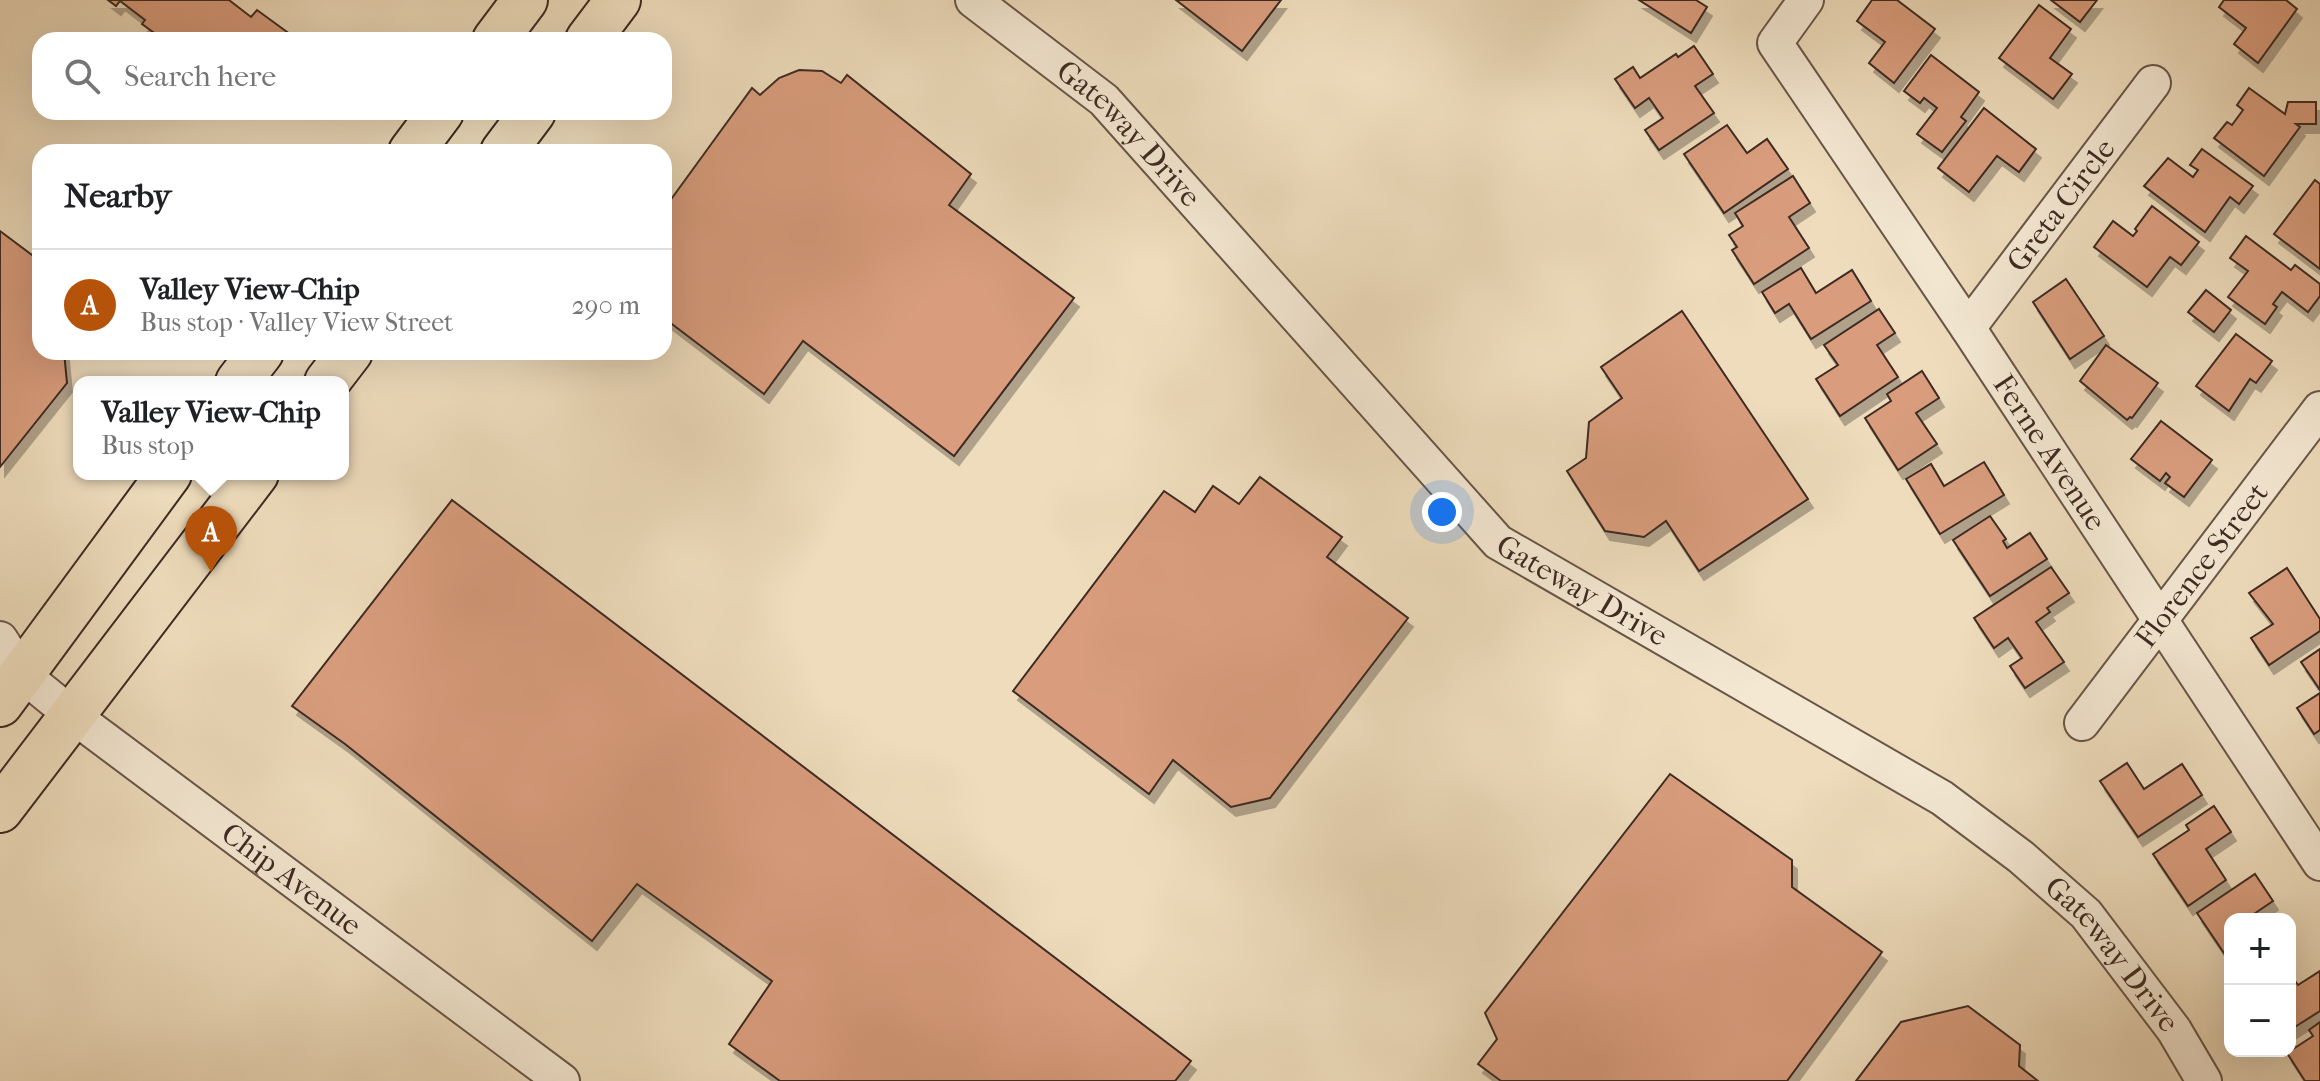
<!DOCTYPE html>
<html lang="en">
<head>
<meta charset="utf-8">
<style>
  :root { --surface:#fff; --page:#f2f2f2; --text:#202124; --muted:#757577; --line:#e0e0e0; --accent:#b45309 }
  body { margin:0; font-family:"IM FELL French Canon",serif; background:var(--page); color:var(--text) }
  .controls { position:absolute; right:24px; bottom:24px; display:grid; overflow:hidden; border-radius:16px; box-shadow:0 8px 32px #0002 }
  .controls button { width:72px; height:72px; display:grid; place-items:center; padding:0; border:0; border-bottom:2px solid var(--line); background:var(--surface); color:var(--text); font:40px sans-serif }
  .you { position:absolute; left:1442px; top:512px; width:28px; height:28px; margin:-20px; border:6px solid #fff; border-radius:50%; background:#1a73e8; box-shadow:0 0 0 12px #1a73e833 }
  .badge { display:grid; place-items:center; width:52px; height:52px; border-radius:50%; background:var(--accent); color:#fff; font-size:26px; font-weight:700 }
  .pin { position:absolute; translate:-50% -66px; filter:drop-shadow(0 2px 4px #0008) }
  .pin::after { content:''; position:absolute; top:42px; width:28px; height:24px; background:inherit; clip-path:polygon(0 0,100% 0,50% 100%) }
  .popup { position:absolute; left:73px; top:376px; width:276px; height:104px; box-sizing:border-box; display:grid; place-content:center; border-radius:16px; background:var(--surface); filter:drop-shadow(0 2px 6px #0005); font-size:26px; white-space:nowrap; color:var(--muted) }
  .popup b { font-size:30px; color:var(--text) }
  .popup::after { content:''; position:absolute; left:50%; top:100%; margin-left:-16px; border:16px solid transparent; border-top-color:var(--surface) }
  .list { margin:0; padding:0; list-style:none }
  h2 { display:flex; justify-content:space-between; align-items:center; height:104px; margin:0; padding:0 32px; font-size:34px }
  h2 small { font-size:26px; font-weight:400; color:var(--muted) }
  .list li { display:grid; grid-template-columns:52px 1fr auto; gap:24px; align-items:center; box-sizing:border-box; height:112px; padding:0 32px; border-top:2px solid var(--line) }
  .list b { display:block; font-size:30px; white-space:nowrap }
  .list p { margin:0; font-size:26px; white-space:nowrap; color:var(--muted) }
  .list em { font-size:26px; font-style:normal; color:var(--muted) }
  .icon { flex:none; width:44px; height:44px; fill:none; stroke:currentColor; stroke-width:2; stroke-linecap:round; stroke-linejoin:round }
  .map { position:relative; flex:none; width:2320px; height:1081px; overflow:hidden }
  .search { position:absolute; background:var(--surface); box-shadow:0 8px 32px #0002; left:32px; top:32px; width:640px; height:88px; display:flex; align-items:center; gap:20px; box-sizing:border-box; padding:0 28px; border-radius:24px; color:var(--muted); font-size:30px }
  .panel { position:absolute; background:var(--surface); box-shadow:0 8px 32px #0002; left:32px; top:144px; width:640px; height:216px; border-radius:24px }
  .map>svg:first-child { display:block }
  .building { fill:#d99d7d; stroke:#3d2a22; stroke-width:2; filter:url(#shadow) }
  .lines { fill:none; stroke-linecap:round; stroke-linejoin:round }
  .minor-casing { stroke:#695648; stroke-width:38 }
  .major-casing { stroke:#3d2a22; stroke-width:48 }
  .minor { stroke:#f4e8d3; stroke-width:34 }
  .major { stroke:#eedcbc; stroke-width:44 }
  .labels { text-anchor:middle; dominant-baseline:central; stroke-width:8; stroke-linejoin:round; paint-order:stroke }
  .street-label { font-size:30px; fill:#3d2a22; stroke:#f4e8d3 }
</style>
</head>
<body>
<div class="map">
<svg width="2320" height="1081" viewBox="0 0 2320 1081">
  <defs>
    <filter id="shadow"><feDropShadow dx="5" dy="9" stdDeviation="0" flood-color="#0004"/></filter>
  </defs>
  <rect width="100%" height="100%" fill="#eedcbc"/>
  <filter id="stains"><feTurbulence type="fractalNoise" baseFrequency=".0025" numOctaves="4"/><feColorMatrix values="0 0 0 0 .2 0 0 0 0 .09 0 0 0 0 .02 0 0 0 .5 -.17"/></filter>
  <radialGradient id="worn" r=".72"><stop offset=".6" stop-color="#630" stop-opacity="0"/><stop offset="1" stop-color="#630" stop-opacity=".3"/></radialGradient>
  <g class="building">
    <path d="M 108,0 L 229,0 L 251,17 L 257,10 L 298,40 L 164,40 L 142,24 L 145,20 L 120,1 L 116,6 Z"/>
    <path d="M 1176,0 L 1281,0 L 1242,51 Z"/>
    <path d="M 1639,0 L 1696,0 L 1707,7 L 1691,33 Z"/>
    <path d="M 1872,0 L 1897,0 L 1935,29 L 1894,83 L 1869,63 L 1885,42 L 1857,21 Z"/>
    <path d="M 2051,0 L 2097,0 L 2080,22 Z"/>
    <path d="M 2224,0 L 2286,0 L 2297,9 L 2258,63 L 2234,44 L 2246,28 L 2219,7 Z"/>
    <path d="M 2039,5 L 2071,29 L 2050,58 L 2072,74 L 2053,99 L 1999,58 Z"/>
    <path d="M 1694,46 L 1713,74 L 1695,86 L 1714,113 L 1659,150 L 1645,130 L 1663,118 L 1649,98 L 1635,108 L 1615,79 L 1633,67 L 1640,78 L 1676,54 L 1678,57 Z"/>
    <path d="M 1931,55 L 1979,92 L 1961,117 L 1966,121 L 1942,152 L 1917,134 L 1937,108 L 1924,98 L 1920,103 L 1904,91 Z"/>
    <path d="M 799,70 L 822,71 L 841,83 L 847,75 L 971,174 L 949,205 L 1074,298 L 954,456 L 803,341 L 764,394 L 664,318 L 664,209 L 752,88 L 760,95 L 779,78 Z"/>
    <path d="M 2249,88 L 2285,114 L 2288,102 L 2316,102 L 2316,124 L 2296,124 L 2300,127 L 2264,176 L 2214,138 L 2227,122 L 2232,125 L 2243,110 L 2237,105 Z"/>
    <path d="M 1984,108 L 2036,149 L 2019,172 L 1997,156 L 1969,192 L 1938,168 Z"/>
    <path d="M 1727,125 L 1747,153 L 1767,139 L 1788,169 L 1724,213 L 1684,154 Z"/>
    <path d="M 2202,149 L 2253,186 L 2239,204 L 2230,197 L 2205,232 L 2144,186 L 2168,158 L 2193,177 L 2198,170 L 2190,165 Z"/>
    <path d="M 1793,176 L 1810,203 L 1789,217 L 1809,248 L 1754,284 L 1732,250 L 1737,247 L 1729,235 L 1743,226 L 1735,213 Z"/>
    <path d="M 2315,180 L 2320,184 L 2320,269 L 2274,234 Z"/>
    <path d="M 2152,206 L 2199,242 L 2181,265 L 2170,257 L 2147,287 L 2094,247 L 2113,221 L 2133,236 L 2137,231 L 2135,229 Z"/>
    <path d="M 0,231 L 40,261 L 40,352 L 64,352 L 67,383 L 0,467 Z"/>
    <path d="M 2246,236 L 2291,270 L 2295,265 L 2320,284 L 2320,296 L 2308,312 L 2282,292 L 2273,304 L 2277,307 L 2265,324 L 2228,297 L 2248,271 L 2230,258 Z"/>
    <path d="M 1801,268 L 1816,293 L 1852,270 L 1871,301 L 1811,339 L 1789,304 L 1775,313 L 1762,292 Z"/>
    <path d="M 2066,279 L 2104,336 L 2070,359 L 2033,302 Z"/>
    <path d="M 2206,290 L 2231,310 L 2214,332 L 2188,312 Z"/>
    <path d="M 1879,309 L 1895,333 L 1877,345 L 1898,377 L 1840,416 L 1816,379 L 1838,365 L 1824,345 Z"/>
    <path d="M 1682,311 L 1808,499 L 1699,571 L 1666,521 L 1644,537 L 1605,531 L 1567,471 L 1586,458 L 1589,422 L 1622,398 L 1601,367 Z"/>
    <path d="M 2236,334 L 2272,361 L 2256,383 L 2250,379 L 2229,411 L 2196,386 Z"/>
    <path d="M 2106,345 L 2158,383 L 2132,418 L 2130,417 L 2127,420 L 2080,381 Z"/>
    <path d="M 1922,371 L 1939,398 L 1916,413 L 1937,444 L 1898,470 L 1865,418 L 1891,401 L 1887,394 Z"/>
    <path d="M 2161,421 L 2212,460 L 2184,497 L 2165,483 L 2170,477 L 2166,473 L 2160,481 L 2131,459 Z"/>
    <path d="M 1984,462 L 2004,495 L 1940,534 L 1906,479 L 1931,464 L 1944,486 Z"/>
    <path d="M 1260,477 L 1342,537 L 1327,557 L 1408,618 L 1270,798 L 1231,807 L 1173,760 L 1149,794 L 1013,691 L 1164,491 L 1195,512 L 1213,486 L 1239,504 Z"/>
    <path d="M 452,500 L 1191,1061 L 1175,1081 L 780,1081 L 729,1044 L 772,981 L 637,884 L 592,941 L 345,744 L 292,706 Z"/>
    <path d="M 1990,516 L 2006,539 L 2003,541 L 2007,548 L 2030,533 L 2047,559 L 1990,596 L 1953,540 Z"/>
    <path d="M 2051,567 L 2069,593 L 2047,608 L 2050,612 L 2036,622 L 2064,662 L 2025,688 L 2010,666 L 2022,658 L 2008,638 L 1994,648 L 1974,618 Z"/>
    <path d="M 2287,568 L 2320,619 L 2320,631 L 2269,665 L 2251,638 L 2273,624 L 2249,593 Z"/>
    <path d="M 2320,649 L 2320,690 L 2301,662 Z"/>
    <path d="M 2320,693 L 2320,730 L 2314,734 L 2297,708 Z"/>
    <path d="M 2127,763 L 2144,789 L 2182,764 L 2202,795 L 2138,837 L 2100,781 Z"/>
    <path d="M 1670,774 L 1792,860 L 1792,887 L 1882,952 L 1787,1081 L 1501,1081 L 1478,1064 L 1497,1039 L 1485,1013 Z"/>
    <path d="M 2214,806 L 2231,832 L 2206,849 L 2226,880 L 2188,906 L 2153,854 L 2189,830 L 2186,825 Z"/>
    <path d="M 2255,874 L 2273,901 L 2251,916 L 2253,919 L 2230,919 L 2230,962 L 2197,913 Z"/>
    <path d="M 2320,971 L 2320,1011 L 2290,1030 L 2290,974 L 2298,985 Z"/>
    <path d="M 1968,1006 L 2020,1045 L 2019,1066 L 2038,1081 L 1856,1081 L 1901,1022 Z"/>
    <path d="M 2320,1022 L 2320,1081 L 2305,1081 L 2287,1053 L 2313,1036 L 2309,1030 Z"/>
  </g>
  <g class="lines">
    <g class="minor-casing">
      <g id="minor">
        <path id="s1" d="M 973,0 L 1104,100 L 1498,542 L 1942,798 L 2021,857 L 2086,914 L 2174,1030 L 2204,1081"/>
        <path id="s2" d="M 1806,0 L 1775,43 L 1968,328 L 2320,863"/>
        <path id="s3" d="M 1968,328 L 2153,83"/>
        <path id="s4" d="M 0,639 L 23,675 L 72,715 L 562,1081"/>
        <path id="s5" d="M 2082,723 L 2320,409"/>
      </g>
    </g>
    <g class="major-casing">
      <g id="major">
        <path d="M 495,40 L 525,0"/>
        <path d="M 588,40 L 618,0"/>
        <path d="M 411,152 L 441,112"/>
        <path d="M 503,152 L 533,112"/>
        <path d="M 238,382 L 261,352"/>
        <path d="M 327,382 L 350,352"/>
        <path d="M 0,704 L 169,474"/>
        <path d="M 0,810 L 256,474"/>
      </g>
    </g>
    <use href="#minor" class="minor"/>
    <use href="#major" class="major"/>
  </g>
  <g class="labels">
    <g class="street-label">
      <text stroke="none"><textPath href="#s1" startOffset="206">Gateway Drive</textPath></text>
      <text stroke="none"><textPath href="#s3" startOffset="154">Greta Circle</textPath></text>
      <text stroke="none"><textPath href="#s2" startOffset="546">Ferne Avenue</textPath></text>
      <text stroke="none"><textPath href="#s5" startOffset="198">Florence Street</textPath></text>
      <text stroke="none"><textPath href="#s1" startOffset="854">Gateway Drive</textPath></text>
      <text stroke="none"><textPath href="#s4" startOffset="380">Chip Avenue</textPath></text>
      <text stroke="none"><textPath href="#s1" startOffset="1502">Gateway Drive</textPath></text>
    </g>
  </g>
  <rect width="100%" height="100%" filter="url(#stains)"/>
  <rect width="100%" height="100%" fill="url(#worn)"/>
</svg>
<div class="controls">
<button>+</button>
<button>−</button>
</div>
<div class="you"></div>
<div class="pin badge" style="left:211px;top:572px">A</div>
<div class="popup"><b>Valley View-Chip</b>Bus stop</div>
<div class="search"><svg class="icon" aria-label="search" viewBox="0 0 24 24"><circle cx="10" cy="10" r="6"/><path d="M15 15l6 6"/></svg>Search here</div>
<section class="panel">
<h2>Nearby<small></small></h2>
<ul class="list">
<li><span class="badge">A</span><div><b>Valley View-Chip</b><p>Bus stop · Valley View Street</p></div><em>290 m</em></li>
</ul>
</section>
</div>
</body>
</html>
